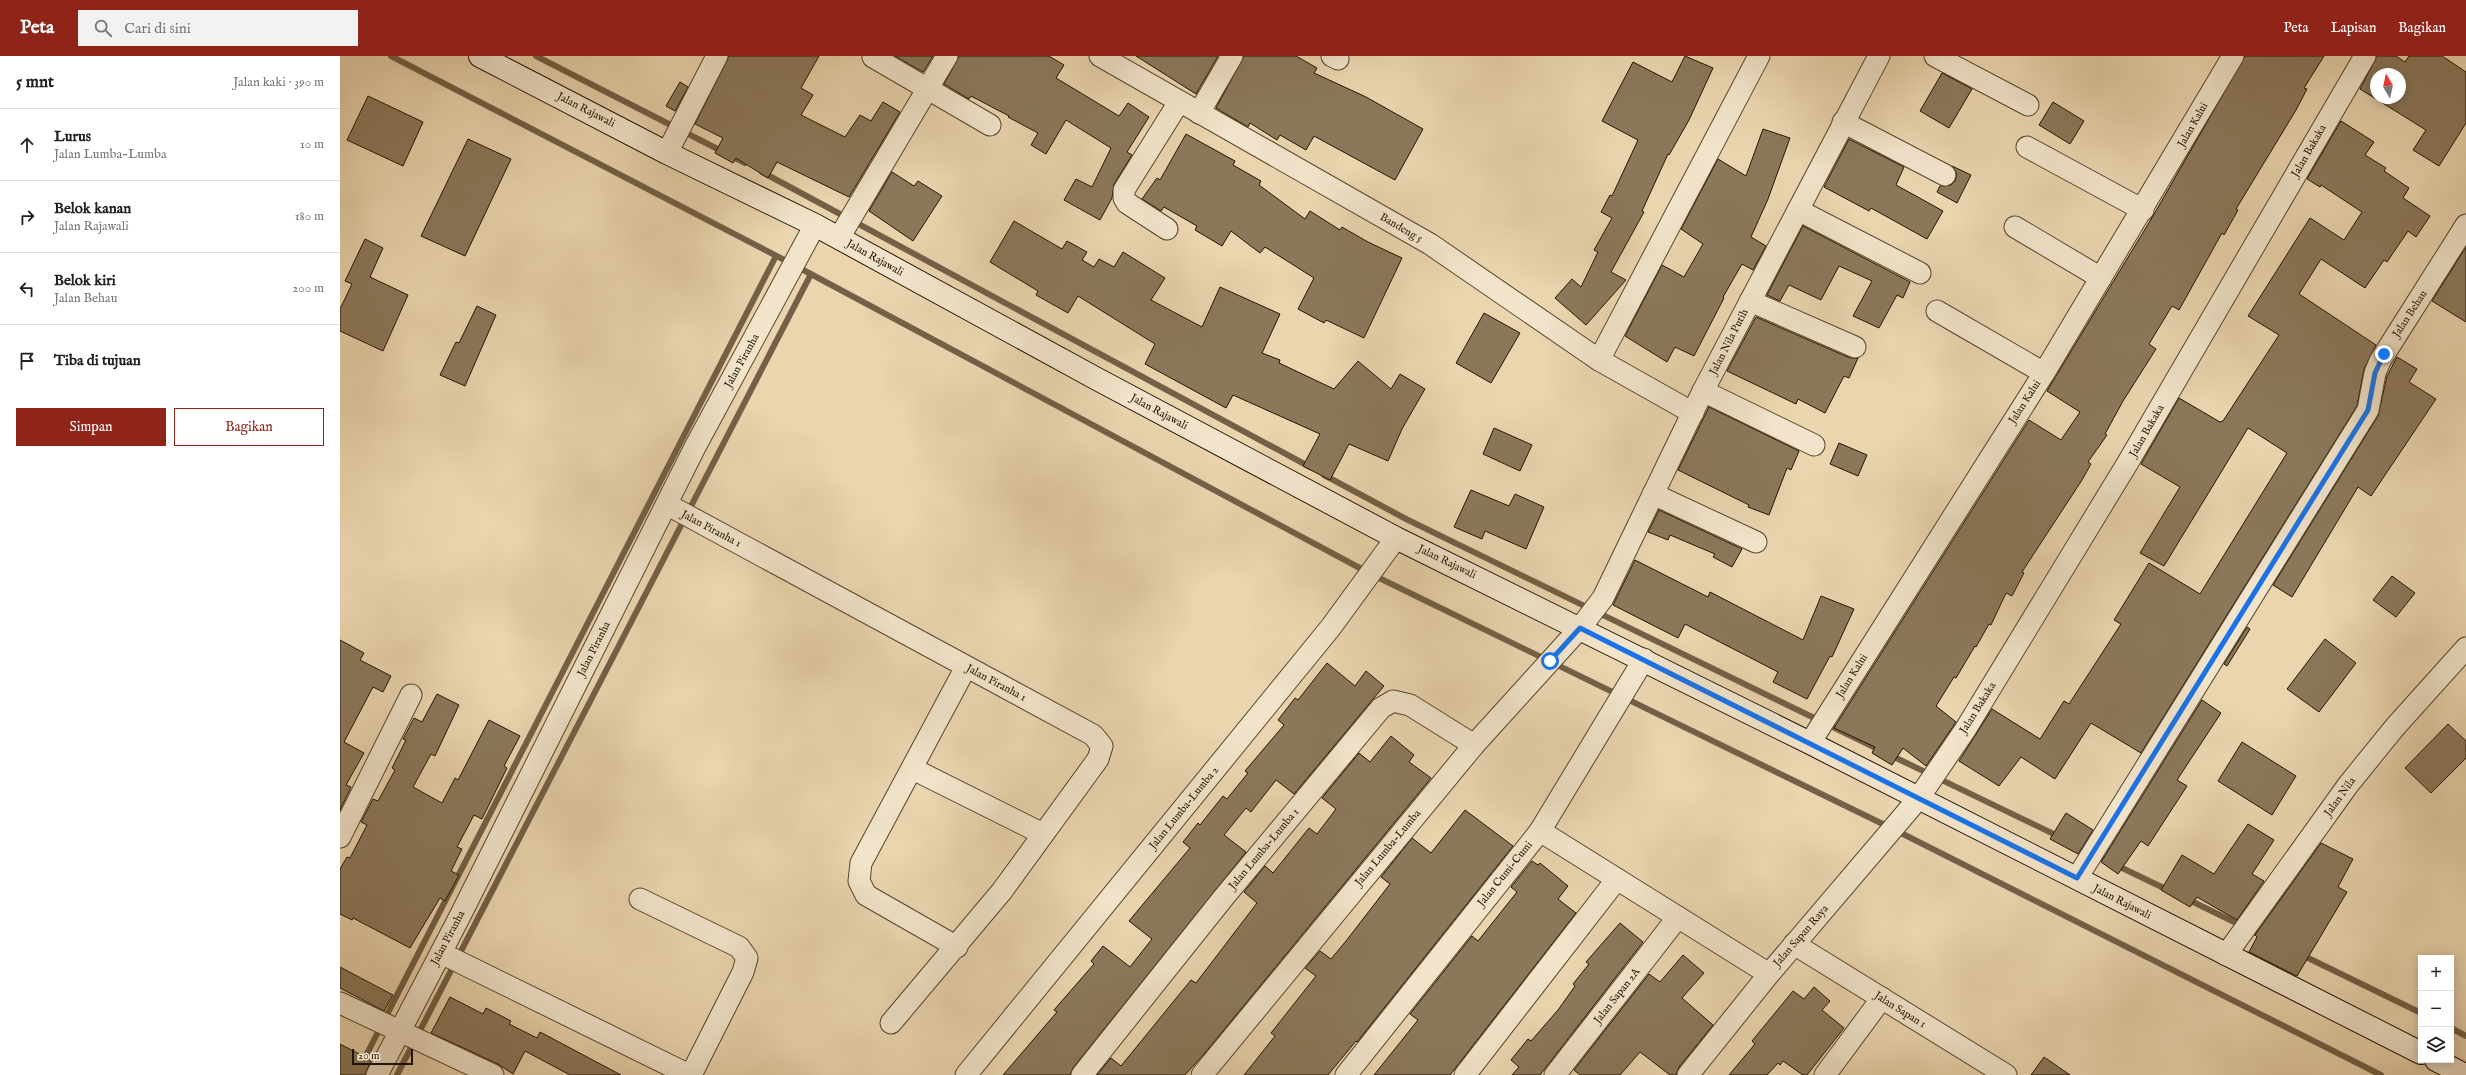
<!DOCTYPE html>
<html lang="id">
<head>
<meta charset="utf-8">
<style>
  :root { --surface:#fff; --page:#f2f2f2; --text:#222; --muted:#767676; --line:#e0e0e0; --accent:#8f2418 }
  body { margin:0; font-family:"IM FELL English",serif; background:var(--page); color:var(--text) }
  .controls { position:absolute; right:12px; bottom:12px; display:grid; overflow:hidden; border-radius:0px; box-shadow:0 2px 10px #0003 }
  .controls button { width:36px; height:36px; display:grid; place-items:center; padding:0; border:0; border-bottom:1px solid var(--line); background:var(--surface); color:var(--text); font:20px sans-serif }
  .compass { position:absolute; left:2030px; top:12px; width:36px; height:36px; border-radius:50%; background:var(--surface); box-shadow:0 2px 10px #0003; rotate:351deg }
  .scale { position:absolute; left:12px; bottom:10px; width:61px; box-sizing:border-box; padding-left:4px; border:2px solid #241400; border-top:0; font-size:11px; line-height:14px; white-space:nowrap; color:#241400; -webkit-text-stroke:3px #f1e4cb; paint-order:stroke }
  .stop { position:absolute; width:12px; height:12px; margin:-9px; border:3px solid #1a73e8; border-radius:50%; background:#fff }
  .stop.end { background:#1a73e8; border-color:#fff; box-shadow:0 1px 4px #0008 }
  .list { margin:0; padding:0; list-style:none }
  h2 { display:flex; justify-content:space-between; align-items:center; height:52px; margin:0; padding:0 16px; font-size:17px }
  h2 small { font-size:13px; font-weight:400; color:var(--muted) }
  .list li { display:grid; grid-template-columns:26px 1fr auto; gap:12px; align-items:center; box-sizing:border-box; height:72px; padding:0 16px; border-top:1px solid var(--line) }
  .list b { display:block; font-size:15px; white-space:nowrap }
  .list p { margin:0; font-size:13px; white-space:nowrap; color:var(--muted) }
  .list em { font-size:13px; font-style:normal; color:var(--muted) }
  .actions { display:flex; gap:8px; padding:12px 16px }
  .actions a { flex:1; padding:9px 0; border:1px solid var(--accent); border-radius:0px; text-align:center; font-size:14px; color:var(--accent) }
  .actions .main { background:var(--accent); color:#fff }
  .icon { flex:none; width:22px; height:22px; fill:none; stroke:currentColor; stroke-width:2; stroke-linecap:round; stroke-linejoin:round }
  .map { position:relative; flex:none; width:2126px; height:1019px; overflow:hidden }
  header { display:flex; align-items:center; gap:24px; box-sizing:border-box; height:56px; padding:0 20px; background:var(--accent); color:#fff }
  header strong { font-size:19px }
  nav { display:flex; gap:22px; margin-inline-start:auto; font-size:14px }
  .search { width:280px; height:36px; background:var(--page); display:flex; align-items:center; gap:10px; box-sizing:border-box; padding:0 14px; border-radius:0px; color:var(--muted); font-size:15px }
  main { display:flex }
  aside { flex:1; background:var(--surface) }
  .map>svg:first-child { display:block }
  .lines { fill:none; stroke-linecap:round; stroke-linejoin:round }
  .stream { stroke:#736046; stroke-width:6 }
  .building { fill:#8b785b; stroke:#241400; fill-rule:evenodd }
  .street-casing { stroke:#56442c; stroke-width:23 }
  .secondary-casing { stroke:#241400; stroke-width:24 }
  .street { stroke:#f1e4cb; stroke-width:21 }
  .secondary { stroke:#f1e4cb; stroke-width:22 }
  .route { stroke:#1a73e8; stroke-width:5 }
  .labels { text-anchor:middle; dominant-baseline:central; stroke-width:3.5; stroke-linejoin:round; paint-order:stroke }
  .street-label { font-size:11px; fill:#241400; stroke:#f1e4cb }
</style>
</head>
<body>
<header>
<strong>Peta</strong>
<div class="search"><svg class="icon" aria-label="search" viewBox="0 0 24 24"><circle cx="10" cy="10" r="6"/><path d="M15 15l6 6"/></svg>Cari di sini</div>
<nav><a>Peta</a><a>Lapisan</a><a>Bagikan</a></nav>
</header>
<main>
<aside>
<h2>5 mnt<small>Jalan kaki · 390 m</small></h2>
<ul class="list">
<li><svg class="icon" aria-label="ahead" viewBox="0 0 24 24"><path d="M12 20V5M6 11l6-6 6 6"/></svg><div><b>Lurus</b><p>Jalan Lumba-Lumba</p></div><em>10 m</em></li>
<li><svg class="icon" aria-label="right" viewBox="0 0 24 24"><path d="M7 20v-9h11M14 6l5 5-5 5"/></svg><div><b>Belok kanan</b><p>Jalan Rajawali</p></div><em>180 m</em></li>
<li><svg class="icon" aria-label="left" viewBox="0 0 24 24"><path d="M17 20v-9H6M10 6l-5 5 5 5"/></svg><div><b>Belok kiri</b><p>Jalan Behau</p></div><em>200 m</em></li>
<li><svg class="icon" aria-label="arrive" viewBox="0 0 24 24"><path d="M6 21V4h12l-3 4 3 4H6"/></svg><div><b>Tiba di tujuan</b></div></li>
</ul>
<div class="actions"><a class="main">Simpan</a><a>Bagikan</a></div>
</aside>
<div class="map">
<svg width="2126" height="1019" viewBox="0 0 2126 1019">
  <rect width="100%" height="100%" fill="#ead5af"/>
  <filter id="stains"><feTurbulence type="fractalNoise" baseFrequency=".005" numOctaves="4"/><feColorMatrix values="0 0 0 0 .2 0 0 0 0 .09 0 0 0 0 .02 0 0 0 .5 -.17"/></filter>
  <radialGradient id="worn" r=".72"><stop offset=".6" stop-color="#630" stop-opacity="0"/><stop offset="1" stop-color="#630" stop-opacity=".3"/></radialGradient>
  <g class="lines">
    <g class="stream">
      <path d="M 51,0 L 454,209 L 1031,518 L 1553,773 L 2041,1019"/>
      <path d="M 196,0 L 405,107"/>
      <path d="M 422,116 L 970,411"/>
      <path d="M 984,419 L 1068,464 L 1542,695"/>
      <path d="M 1550,699 L 1720,781"/>
      <path d="M 1755,799 L 1830,835"/>
      <path d="M 1847,843 L 1923,880"/>
      <path d="M 1960,898 L 2081,957"/>
      <path d="M 2111,972 L 2126,980"/>
      <path d="M 16,1019 L 436,200"/>
      <path d="M 57,1019 L 471,218"/>
    </g>
  </g>
  <g class="building">
    <path d="M 389,0 L 479,0 L 461,32 L 473,39 L 461,59 L 505,81 L 520,59 L 531,65 L 543,46 L 560,56 L 509,141 L 437,106 L 428,122 L 396,102 L 393,107 L 375,97 L 383,82 L 355,68 Z"/>
    <path d="M 555,0 L 593,0 L 583,16 Z"/>
    <path d="M 619,0 L 709,0 L 724,9 L 716,22 L 779,60 L 788,47 L 809,61 L 787,96 L 792,99 L 774,128 L 772,142 L 760,164 L 724,144 L 736,123 L 752,131 L 771,92 L 726,64 L 706,98 L 691,89 L 698,77 L 668,61 L 669,60 L 631,40 L 629,43 L 604,28 Z"/>
    <path d="M 796,0 L 878,0 L 856,38 Z"/>
    <path d="M 904,0 L 956,0 L 977,12 L 974,17 L 1026,41 L 1083,73 L 1055,124 L 974,80 L 966,94 L 940,79 L 937,84 L 910,67 L 908,71 L 876,52 Z"/>
    <path d="M 1345,0 L 1373,12 L 1349,64 L 1329,99 L 1328,98 L 1302,155 L 1304,156 L 1271,216 L 1286,224 L 1246,269 L 1215,242 L 1232,223 L 1241,231 L 1258,196 L 1254,194 L 1272,162 L 1261,156 L 1270,139 L 1272,140 L 1298,84 L 1262,65 L 1293,6 L 1332,26 Z"/>
    <path d="M 1905,0 L 1984,0 L 1964,32 L 1967,33 L 1956,54 L 1896,153 L 1898,154 L 1884,179 L 1882,177 L 1839,254 L 1832,250 L 1809,288 L 1816,293 L 1783,345 L 1765,378 L 1767,379 L 1748,406 L 1751,408 L 1742,424 L 1682,516 L 1684,517 L 1672,540 L 1666,537 L 1651,569 L 1649,568 L 1636,591 L 1635,590 L 1616,622 L 1614,621 L 1596,650 L 1616,666 L 1586,710 L 1563,692 L 1552,709 L 1532,697 L 1535,691 L 1494,672 L 1689,364 L 1721,384 L 1740,356 L 1707,335 L 1813,160 Z"/>
    <path d="M 2037,0 L 2056,0 L 2065,6 L 2069,0 L 2102,0 L 2126,16 L 2126,67 L 2099,110 L 2073,94 L 2086,74 L 2020,33 ZM 2036,18 L 2060,18 L 2060,42 L 2036,42 Z"/>
    <path d="M 1602,17 L 1632,33 L 1609,72 L 1580,55 Z"/>
    <path d="M 340,26 L 348,31 L 335,55 L 326,50 Z"/>
    <path d="M 28,40 L 83,66 L 63,110 L 7,84 Z"/>
    <path d="M 1713,46 L 1744,65 L 1730,88 L 1699,69 Z"/>
    <path d="M 2001,65 L 2034,86 L 2025,99 L 2046,112 L 2044,115 L 2069,132 L 2063,142 L 2090,160 L 2076,181 L 2068,175 L 2047,206 L 2044,204 L 2025,232 L 1981,203 L 1959,238 L 2036,289 L 2024,313 L 2017,350 L 1801,697 L 1751,667 L 1715,723 L 1681,701 L 1659,730 L 1619,705 L 1652,653 L 1700,683 L 1724,645 L 1729,648 L 1781,568 L 1774,564 L 1809,507 L 1860,538 L 1947,397 L 1908,372 L 1824,510 L 1800,497 L 1840,431 L 1801,408 L 1839,342 L 1880,366 L 1883,365 L 1939,279 L 1908,260 L 1970,162 L 2004,184 L 2022,156 L 1981,129 L 1980,131 L 1967,123 Z"/>
    <path d="M 1423,73 L 1450,82 L 1428,143 L 1411,181 L 1426,190 L 1413,214 L 1402,208 L 1383,241 L 1384,242 L 1354,300 L 1335,291 L 1327,306 L 1285,280 L 1322,209 L 1344,221 L 1363,188 L 1341,173 L 1378,103 L 1406,120 Z"/>
    <path d="M 846,78 L 895,105 L 893,109 L 921,125 L 919,129 L 965,163 L 970,155 L 1000,174 L 1002,171 L 1028,186 L 1062,202 L 1024,282 L 986,264 L 984,267 L 958,253 L 974,222 L 925,191 L 920,197 L 891,175 L 882,190 L 855,174 L 857,170 L 824,151 L 821,155 L 802,143 L 817,122 L 820,124 Z"/>
    <path d="M 128,83 L 171,103 L 125,200 L 81,180 Z"/>
    <path d="M 1509,83 L 1564,111 L 1556,129 L 1603,155 L 1587,183 L 1531,152 L 1529,155 L 1484,131 Z"/>
    <path d="M 1612,110 L 1631,119 L 1617,147 L 1597,136 L 1600,130 L 1611,129 L 1615,125 L 1617,118 Z"/>
    <path d="M 552,116 L 574,130 L 578,125 L 602,140 L 573,185 L 529,155 Z"/>
    <path d="M 674,165 L 722,193 L 727,185 L 747,196 L 742,204 L 754,211 L 759,203 L 774,211 L 783,196 L 825,222 L 811,244 L 862,271 L 880,231 L 940,258 L 922,297 L 940,304 L 939,307 L 994,333 L 1018,305 L 1051,333 L 1060,318 L 1085,333 L 1062,373 L 1048,405 L 1009,388 L 990,424 L 963,410 L 980,378 L 893,339 L 886,352 L 805,308 L 815,288 L 738,240 L 728,257 L 696,239 L 698,235 L 650,206 Z"/>
    <path d="M 1463,170 L 1570,226 L 1563,242 L 1557,239 L 1539,272 L 1513,260 L 1532,225 L 1499,210 L 1481,244 L 1449,229 L 1440,245 L 1427,239 Z"/>
    <path d="M 25,183 L 43,192 L 30,221 L 68,239 L 43,295 L 0,275 L 0,253 L 12,228 L 5,225 Z"/>
    <path d="M 2126,191 L 2126,266 L 2092,245 Z"/>
    <path d="M 137,250 L 156,259 L 125,330 L 100,319 L 116,286 L 119,287 Z"/>
    <path d="M 1144,257 L 1180,277 L 1151,327 L 1116,307 Z"/>
    <path d="M 1416,261 L 1510,302 L 1518,302 L 1509,322 L 1504,320 L 1485,357 L 1458,343 L 1456,348 L 1387,315 Z"/>
    <path d="M 2057,301 L 2077,313 L 2069,326 L 2096,343 L 2031,440 L 2018,431 L 1952,541 L 1933,529 L 2038,360 L 2047,320 Z"/>
    <path d="M 1369,351 L 1459,395 L 1451,414 L 1447,412 L 1429,459 L 1408,451 L 1409,449 L 1338,414 Z"/>
    <path d="M 1154,372 L 1192,389 L 1180,415 L 1143,398 Z"/>
    <path d="M 1499,387 L 1527,399 L 1518,420 L 1490,408 Z"/>
    <path d="M 1131,434 L 1169,450 L 1175,438 L 1204,451 L 1186,493 L 1145,475 L 1142,483 L 1114,471 Z"/>
    <path d="M 1319,454 L 1402,493 L 1392,511 L 1373,501 L 1375,498 L 1330,479 L 1328,484 L 1308,476 Z"/>
    <path d="M 1295,504 L 1368,541 L 1370,536 L 1463,584 L 1481,540 L 1514,553 L 1492,601 L 1490,600 L 1467,643 L 1433,626 L 1438,616 L 1345,568 L 1338,582 L 1273,549 Z"/>
    <path d="M 2052,520 L 2075,537 L 2056,561 L 2033,544 Z"/>
    <path d="M 1907,571 L 1910,573 L 1887,610 L 1884,608 Z"/>
    <path d="M 1985,583 L 2016,607 L 1979,656 L 1947,633 Z"/>
    <path d="M 0,584 L 24,597 L 20,604 L 51,620 L 43,636 L 33,631 L 4,686 L 24,697 L 6,729 L 11,731 L 0,754 Z"/>
    <path d="M 987,607 L 1015,630 L 1026,615 L 1044,630 L 954,738 L 936,724 L 911,756 L 906,752 L 884,779 L 906,796 L 733,1012 L 730,1019 L 663,1019 L 717,956 L 714,954 L 754,908 L 751,905 L 763,890 L 790,911 L 812,883 L 789,865 L 850,792 L 843,786 L 858,767 L 860,769 L 883,740 L 887,743 L 908,717 L 905,715 L 944,669 L 938,664 L 955,642 L 958,644 Z"/>
    <path d="M 97,638 L 119,649 L 95,700 L 91,698 L 73,731 L 102,747 L 115,722 L 118,724 L 149,664 L 180,680 L 164,710 L 167,712 L 142,763 L 134,759 L 117,791 L 122,793 L 111,815 L 119,819 L 105,845 L 100,842 L 70,892 L 13,862 L 12,864 L 0,858 L 0,813 L 7,801 L 10,802 L 27,769 L 21,766 L 33,743 L 38,745 L 55,714 L 52,712 L 66,684 L 63,683 L 74,662 L 82,666 Z"/>
    <path d="M 1862,644 L 1881,657 L 1837,724 L 1847,730 L 1808,790 L 1801,785 L 1778,818 L 1761,806 Z"/>
    <path d="M 2108,668 L 2126,685 L 2126,702 L 2091,737 L 2065,712 Z"/>
    <path d="M 1051,680 L 1074,699 L 1069,706 L 1091,722 L 864,998 L 845,1019 L 757,1019 L 771,1002 L 781,1010 L 851,924 L 856,927 L 917,847 L 904,836 L 925,810 L 933,817 L 969,772 L 977,778 L 996,753 L 982,742 L 1019,697 L 1030,706 Z"/>
    <path d="M 1902,686 L 1956,720 L 1932,759 L 1878,725 Z"/>
    <path d="M 1125,754 L 1173,790 L 1017,986 L 1016,985 L 988,1019 L 904,1019 L 935,980 L 931,977 L 976,920 L 965,912 L 980,895 L 991,903 L 1006,885 L 1050,828 L 1041,821 L 1072,782 L 1091,797 Z"/>
    <path d="M 1726,757 L 1753,774 L 1738,798 L 1710,783 Z"/>
    <path d="M 1908,768 L 1934,784 L 1912,818 L 1924,825 L 1897,864 L 1857,841 L 1850,851 L 1821,834 L 1842,799 L 1874,818 Z"/>
    <path d="M 1981,787 L 2013,803 L 1998,831 L 2007,836 L 1957,920 L 1909,896 L 1917,881 L 1915,879 Z"/>
    <path d="M 1192,805 L 1198,809 L 1200,807 L 1228,830 L 1218,843 L 1236,857 L 1110,1019 L 1034,1019 L 1078,964 L 1070,958 L 1132,880 L 1138,885 L 1177,836 L 1171,831 Z"/>
    <path d="M 1280,867 L 1303,886 L 1200,1019 L 1172,1019 L 1179,1011 L 1171,1004 L 1188,983 L 1191,985 L 1218,954 L 1235,930 L 1233,928 L 1249,908 L 1246,906 Z"/>
    <path d="M 1343,899 L 1364,917 L 1342,942 L 1373,969 L 1339,1011 L 1336,1019 L 1330,1019 L 1300,996 L 1280,1019 L 1240,1019 L 1234,1014 L 1309,918 L 1320,926 Z"/>
    <path d="M 0,911 L 53,939 L 44,955 L 0,932 Z"/>
    <path d="M 1474,931 L 1490,945 L 1482,954 L 1504,972 L 1467,1019 L 1463,1019 L 1443,1005 L 1440,1009 L 1438,1007 L 1427,1019 L 1389,1019 L 1415,988 L 1412,985 L 1453,935 L 1464,943 Z"/>
    <path d="M 110,941 L 143,958 L 146,952 L 171,965 L 169,968 L 197,982 L 200,976 L 281,1019 L 230,1019 L 185,995 L 173,1018 L 158,1008 L 91,977 Z"/>
    <path d="M 0,988 L 31,1004 L 25,1019 L 0,1019 Z"/>
    <path d="M 1704,1001 L 1730,1019 L 1691,1019 Z"/>
  </g>
  <g class="lines">
    <g class="street-casing">
      <g id="street">
        <path d="M 760,0 L 1090,188 L 1259,304 L 1353,357"/>
        <path d="M 992,0 L 998,3"/>
        <path d="M 1595,0 L 1688,49"/>
        <path d="M 533,1 L 650,69"/>
        <path d="M 859,57 L 892,0"/>
        <path d="M 1503,66 L 1605,119"/>
        <path d="M 1687,91 L 1803,154"/>
        <path d="M 327,97 L 377,0"/>
        <path d="M 1458,154 L 1580,217"/>
        <path d="M 1675,171 L 1761,222"/>
        <path d="M 827,173 L 787,147 L 784,142 L 784,134 L 839,46"/>
        <path d="M 499,182 L 607,0"/>
        <path d="M 1410,245 L 1515,291"/>
        <path d="M 1597,255 L 1704,317"/>
        <path d="M 1259,304 L 1419,0"/>
        <path d="M 1363,335 L 1474,389"/>
        <path d="M 1313,438 L 1416,486"/>
        <path d="M 328,449 L 753,679 L 762,690 L 758,703 L 662,835 L 551,967"/>
        <path d="M 1470,687 L 1704,317 L 1893,0"/>
        <path d="M 573,713 L 703,778"/>
        <path d="M 1200,775 L 1429,918"/>
        <path d="M 0,781 L 71,639"/>
        <path d="M 1737,822 L 2028,354 L 2035,317 L 2040,305 L 2126,169"/>
        <path d="M 300,843 L 399,891 L 407,902 L 403,916 L 351,1019"/>
        <path d="M 1454,888 L 1666,1019"/>
        <path d="M 617,891 L 526,839 L 519,825 L 521,807 L 626,611"/>
        <path d="M 101,897 L 349,1019"/>
        <path d="M 1886,899 L 2008,729 L 2055,671 L 2126,592"/>
        <path d="M 0,947 L 153,1019"/>
        <path d="M 37,1019 L 119,862 L 355,391 L 475,169"/>
        <path d="M 626,1019 L 991,571 L 1056,482"/>
        <path d="M 742,1019 L 884,841 L 1041,652 L 1053,645 L 1070,649 L 1134,689"/>
        <path d="M 862,1019 L 1134,689 L 1240,572 L 1263,542 L 1363,335 L 1539,0"/>
        <path d="M 1006,1019 L 1200,775 L 1304,603"/>
        <path d="M 1125,1019 L 1277,823"/>
        <path d="M 1215,1019 L 1338,861"/>
        <path d="M 1348,1019 L 1429,918 L 1578,743 L 1625,674 L 1787,408 L 2025,0"/>
        <path d="M 1485,1019 L 1542,942"/>
      </g>
    </g>
    <g class="secondary-casing">
      <g id="secondary">
        <path d="M 140,0 L 327,97 L 475,169 L 757,323 L 1056,482 L 1470,687 L 2081,997"/>
        <path d="M 2096,1004 L 2125,1019"/>
      </g>
    </g>
    <use href="#street" class="street"/>
    <use href="#secondary" class="secondary"/>
  </g>
  <g class="lines">
    <path class="route" d="M 1210,605 L 1240,572 L 1737,822 L 2028,354 L 2035,317 L 2044,298"/>
  </g>
  <g class="labels">
    <g class="street-label">
      <text transform="translate(246 54) rotate(27)">Jalan Rajawali</text>
      <text transform="translate(1853 69) rotate(-60)">Jalan Kalui</text>
      <text transform="translate(1969 95) rotate(-60)">Jalan Bakaka</text>
      <text transform="translate(1061 172) rotate(30)">Bandeng 5</text>
      <text transform="translate(535 202) rotate(29)">Jalan Rajawali</text>
      <text transform="translate(2070 258) rotate(-57)">Jalan Behau</text>
      <text transform="translate(1389 286) rotate(-63)">Jalan Nila Putih</text>
      <text transform="translate(402 305) rotate(-61)">Jalan Piranha</text>
      <text transform="translate(1685 346) rotate(-57)">Jalan Kalui</text>
      <text transform="translate(819 356) rotate(28)">Jalan Rajawali</text>
      <text transform="translate(1807 375) rotate(-60)">Jalan Bakaka</text>
      <text transform="translate(371 473) rotate(28)">Jalan Piranha 1</text>
      <text transform="translate(1107 506) rotate(26)">Jalan Rajawali</text>
      <text transform="translate(254 593) rotate(-63)">Jalan Piranha</text>
      <text transform="translate(1512 620) rotate(-58)">Jalan Kalui</text>
      <text transform="translate(656 627) rotate(28)">Jalan Piranha 1</text>
      <text transform="translate(1638 652) rotate(-58)">Jalan Bakaka</text>
      <text transform="translate(2000 741) rotate(-54)">Jalan Nila</text>
      <text transform="translate(844 752) rotate(-51)">Jalan Lumba-Lumba 2</text>
      <text transform="translate(1048 792) rotate(-50)">Jalan Lumba-Lumba</text>
      <text transform="translate(924 793) rotate(-50)">Jalan Lumba-Lumba 1</text>
      <text transform="translate(1165 818) rotate(-51)">Jalan Cumi-Cumi</text>
      <text transform="translate(1782 846) rotate(27)">Jalan Rajawali</text>
      <text transform="translate(1461 880) rotate(-49)">Jalan Sapan Raya</text>
      <text transform="translate(108 882) rotate(-62)">Jalan Piranha</text>
      <text transform="translate(1277 940) rotate(-52)">Jalan Sapan 2A</text>
      <text transform="translate(1560 954) rotate(32)">Jalan Sapan 1</text>
    </g>
  </g>
  <rect width="100%" height="100%" filter="url(#stains)"/>
  <rect width="100%" height="100%" fill="url(#worn)"/>
</svg>
<div class="controls">
<button>+</button>
<button>−</button>
<button><svg class="icon" aria-label="layers" viewBox="0 0 24 24"><path d="M12 4l9 5-9 5-9-5zM3 14l9 5 9-5"/></svg></button>
</div>
<svg class="compass" viewBox="-18 -18 36 36"><path d="M0-13l5 13h-10z" fill="#e53935"/><path d="M0 13l5-13h-10z" fill="#767676"/></svg>
<div class="scale">20 m</div>
<div class="stop" style="left:1210px;top:605px"></div>
<div class="stop end" style="left:2044px;top:298px"></div>
</div>
</main>
</body>
</html>
